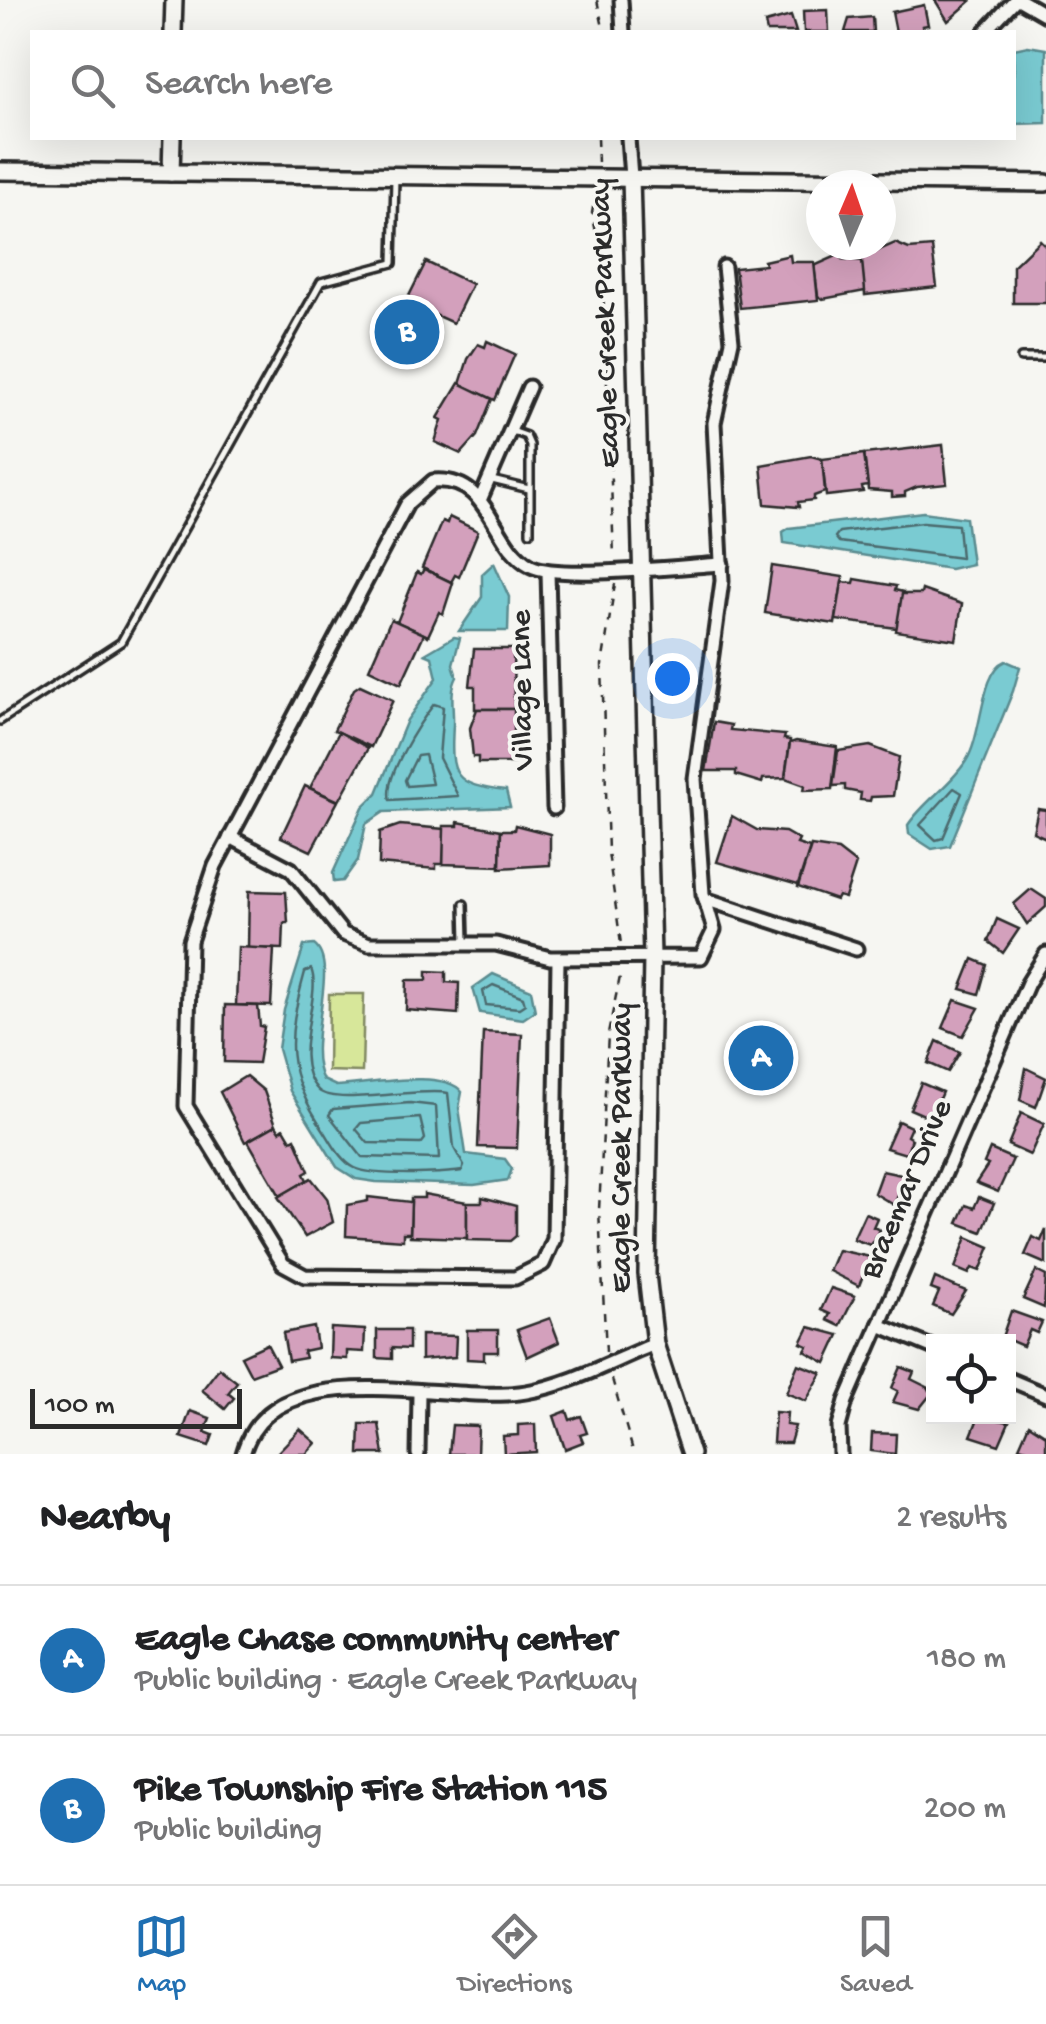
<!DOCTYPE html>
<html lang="en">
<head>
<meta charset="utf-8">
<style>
  :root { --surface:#fff; --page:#f6f6f6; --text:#202124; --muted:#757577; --line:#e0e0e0; --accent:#1f6fb2 }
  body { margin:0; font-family:"Gochi Hand",sans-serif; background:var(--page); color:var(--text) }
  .controls { position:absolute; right:30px; bottom:30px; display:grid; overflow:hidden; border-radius:0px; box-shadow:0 10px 40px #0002 }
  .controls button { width:90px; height:90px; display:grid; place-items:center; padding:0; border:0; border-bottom:2px solid var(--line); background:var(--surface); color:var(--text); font:50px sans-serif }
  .compass { position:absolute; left:806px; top:170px; width:90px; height:90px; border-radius:50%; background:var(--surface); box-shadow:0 10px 40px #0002; rotate:2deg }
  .scale { position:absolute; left:30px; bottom:25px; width:212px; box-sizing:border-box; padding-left:10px; border:5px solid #2b2b2b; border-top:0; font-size:28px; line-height:35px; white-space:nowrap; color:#2b2b2b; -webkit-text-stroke:8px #f6f6f2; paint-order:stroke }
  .you { position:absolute; left:672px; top:678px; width:35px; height:35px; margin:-25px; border:8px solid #fff; border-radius:50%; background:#1a73e8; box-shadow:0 0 0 15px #1a73e833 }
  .badge { display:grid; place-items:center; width:65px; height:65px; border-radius:50%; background:var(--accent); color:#fff; font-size:32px; font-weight:700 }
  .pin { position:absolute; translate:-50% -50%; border:5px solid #fff; box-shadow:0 2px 10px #0006 }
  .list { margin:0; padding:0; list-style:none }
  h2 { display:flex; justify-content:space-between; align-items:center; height:130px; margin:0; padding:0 40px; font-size:42px }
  h2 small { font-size:32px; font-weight:400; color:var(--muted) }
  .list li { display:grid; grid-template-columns:65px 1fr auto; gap:30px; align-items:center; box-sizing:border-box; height:150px; padding:0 40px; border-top:2px solid var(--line) }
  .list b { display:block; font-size:38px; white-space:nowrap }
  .list p { margin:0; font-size:32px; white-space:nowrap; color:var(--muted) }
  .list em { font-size:32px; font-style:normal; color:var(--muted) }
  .icon { flex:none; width:55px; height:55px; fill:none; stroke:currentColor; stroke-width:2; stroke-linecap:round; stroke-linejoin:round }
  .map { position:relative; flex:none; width:1046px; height:1454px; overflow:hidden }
  .search { position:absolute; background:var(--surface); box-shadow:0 10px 40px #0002; left:30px; right:30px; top:30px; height:110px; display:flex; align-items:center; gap:25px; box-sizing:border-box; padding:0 35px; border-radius:0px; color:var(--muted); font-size:38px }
  .sheet { height:430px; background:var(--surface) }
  nav { display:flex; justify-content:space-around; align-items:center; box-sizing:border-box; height:140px; border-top:2px solid var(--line); background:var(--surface); font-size:28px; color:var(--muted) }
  nav a { display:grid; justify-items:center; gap:5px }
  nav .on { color:var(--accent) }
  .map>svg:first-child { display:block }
  .green { fill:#d7e79a; stroke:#818962; stroke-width:2.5 }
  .water { fill:#7acbd2; stroke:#5a8b8f; stroke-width:2.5 }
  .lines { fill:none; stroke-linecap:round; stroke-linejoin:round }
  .shore { stroke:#4b6b6e; stroke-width:2.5 }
  .building { fill:#d3a0bc; stroke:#2b2b2b; stroke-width:2.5 }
  .lane-casing { stroke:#2b2b2b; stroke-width:12 }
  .street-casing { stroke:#2b2b2b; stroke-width:19 }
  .secondary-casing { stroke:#2b2b2b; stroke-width:22 }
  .path { stroke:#2b2b2b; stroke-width:2.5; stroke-dasharray:8 8; stroke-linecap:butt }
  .lane { stroke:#f6f6f2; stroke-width:5 }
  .street { stroke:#f6f6f2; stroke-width:11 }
  .secondary { stroke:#f6f6f2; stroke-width:15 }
  .labels { text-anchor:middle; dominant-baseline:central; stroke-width:8; stroke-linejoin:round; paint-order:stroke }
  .street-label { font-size:32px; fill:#2b2b2b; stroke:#f6f6f2 }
</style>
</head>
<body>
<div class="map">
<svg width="1046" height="1454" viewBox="0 0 1046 1454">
  <rect width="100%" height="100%" fill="#f6f6f2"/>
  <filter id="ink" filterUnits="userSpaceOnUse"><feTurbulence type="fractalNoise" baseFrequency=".01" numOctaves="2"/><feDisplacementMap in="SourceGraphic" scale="20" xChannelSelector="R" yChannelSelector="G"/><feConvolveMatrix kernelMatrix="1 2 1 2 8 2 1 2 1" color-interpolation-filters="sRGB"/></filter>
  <g filter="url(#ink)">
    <path class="green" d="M 329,994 L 364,994 L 362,1072 L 328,1071 Z"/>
    <g class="water">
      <path d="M 1028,46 L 1046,49 L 1046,123 L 1014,124 L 1014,49 Z"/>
      <path d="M 923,512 L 966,518 L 972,564 L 950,569 L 784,543 L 783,532 L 789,528 Z"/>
      <path d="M 494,563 L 509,597 L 508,631 L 459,631 L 482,597 L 482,574 Z"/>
      <path d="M 454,637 L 460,638 L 453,664 L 457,677 C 449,692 454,709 453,725 C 450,776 453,785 506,791 L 510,807 L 384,812 L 366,824 L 358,860 L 343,881 L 334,882 L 333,873 L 363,807 L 377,793 L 407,720 L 437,678 L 432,657 L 425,654 Z"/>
      <path d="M 1006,661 L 1020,667 L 1013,691 L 950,846 L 932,849 L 909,834 L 908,825 C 924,801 951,785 966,761 C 983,735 980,671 1006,661 Z"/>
      <path d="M 314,945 C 341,965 303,1045 323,1080 L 336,1086 C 365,1085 444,1068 462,1092 L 459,1108 L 466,1154 L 505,1159 L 512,1169 L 508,1180 L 474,1185 L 376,1182 L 356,1179 L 337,1167 L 290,1091 L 278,1049 L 284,1010 L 304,946 Z"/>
      <path d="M 493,974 L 531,990 L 535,1011 L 523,1019 L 480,1013 L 473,988 Z"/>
    </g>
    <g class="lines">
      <g class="shore">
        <path d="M 923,522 L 958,525 L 961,558 L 839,542 L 835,537 L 839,532 Z"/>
        <path d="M 434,704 L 443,707 L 439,758 L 458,796 L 390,800 C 383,778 420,722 434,704 Z"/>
        <path d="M 425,755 L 432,784 L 407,786 L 405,780 L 417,756 Z"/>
        <path d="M 954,788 L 962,793 L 943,838 L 936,840 L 920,825 Z"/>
        <path d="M 311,969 C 323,996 288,1059 318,1090 C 334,1107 419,1087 448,1093 L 454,1148 L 464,1166 L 462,1171 C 442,1174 372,1177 355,1168 C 341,1161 333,1145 325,1132 C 284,1071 286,1041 305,972 Z"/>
        <path d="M 493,985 L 523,997 L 525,1004 L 519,1008 L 486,1005 L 483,991 Z"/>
        <path d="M 410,1103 L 436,1106 L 439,1159 L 362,1157 L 329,1115 L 333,1109 Z"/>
        <path d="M 420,1118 L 425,1139 L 421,1144 L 368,1143 L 356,1129 L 361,1123 Z"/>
      </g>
    </g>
    <g class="building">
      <path d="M 935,0 L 970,0 L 971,1 L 948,21 Z"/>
      <path d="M 924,5 L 928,25 L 922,26 L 923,32 L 896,32 L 892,12 Z"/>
      <path d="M 828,10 L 829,32 L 804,32 L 803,11 Z"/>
      <path d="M 791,16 L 796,32 L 767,32 L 765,23 Z"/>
      <path d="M 872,17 L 873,32 L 845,32 L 849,19 Z"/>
      <path d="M 1040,240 L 1046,246 L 1046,303 L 1013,303 L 1013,266 Z"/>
      <path d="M 895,243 L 909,249 L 932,247 L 937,287 L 865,295 L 861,258 Z"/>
      <path d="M 841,254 L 842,259 L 862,261 L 865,291 L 823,299 L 818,296 L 814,266 Z"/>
      <path d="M 790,255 L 791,262 L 814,262 L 818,300 L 740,308 L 735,268 L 765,265 L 764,261 Z"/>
      <path d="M 426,262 L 472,284 L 453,323 L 406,302 Z"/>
      <path d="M 487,341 L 515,354 L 495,400 L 460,384 L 468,359 L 478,344 L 485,347 Z"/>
      <path d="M 459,383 L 492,399 L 477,436 L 461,454 L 435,442 L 442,420 L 438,418 Z"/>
      <path d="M 943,445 L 947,484 L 917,487 L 905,492 L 905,496 L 892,497 L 892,492 L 868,490 L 864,454 Z"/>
      <path d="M 864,454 L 868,486 L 862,487 L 863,492 L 826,496 L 822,459 Z"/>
      <path d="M 811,456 L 822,459 L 825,492 L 814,496 L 814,500 L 798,502 L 799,507 L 765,504 L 761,465 Z"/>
      <path d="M 449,517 L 478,531 L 459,577 L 455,575 L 451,582 L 422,568 L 442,521 L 447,523 Z"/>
      <path d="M 772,566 L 843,577 L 835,624 L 765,613 Z"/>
      <path d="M 424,569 L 453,583 L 443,614 L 439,612 L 428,636 L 397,622 L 417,572 L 421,574 Z"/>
      <path d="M 855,579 L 896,586 L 895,590 L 903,592 L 897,628 L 836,620 L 842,582 L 854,583 Z"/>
      <path d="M 922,590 L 962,604 L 956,640 L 896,631 L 902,594 L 921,594 Z"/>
      <path d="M 391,619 L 424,634 L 401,684 L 369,669 Z"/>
      <path d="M 474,649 L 513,649 L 514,709 L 475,709 L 475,686 L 470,686 Z"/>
      <path d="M 360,685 L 393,700 L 371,747 L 334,730 L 354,689 Z"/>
      <path d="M 477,709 L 514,709 L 514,763 L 478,763 L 478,757 L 473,757 L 470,728 Z"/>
      <path d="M 714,722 L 731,725 L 730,730 L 785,735 L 784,739 L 790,740 L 785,778 L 763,779 L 762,783 L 736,775 L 736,771 L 706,771 Z"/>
      <path d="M 339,732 L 368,748 L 339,801 L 310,788 Z"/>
      <path d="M 796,741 L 837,747 L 832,789 L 804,790 L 805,785 L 785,778 L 790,743 Z"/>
      <path d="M 870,746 L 899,757 L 893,796 L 871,797 L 870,801 L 860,800 L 861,793 L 845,790 L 845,785 L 833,786 L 838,751 Z"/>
      <path d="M 305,786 L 338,801 L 311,851 L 281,837 Z"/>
      <path d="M 1038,809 L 1046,810 L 1046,838 L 1033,832 Z"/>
      <path d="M 732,816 L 757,830 L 785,832 L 799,840 L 797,844 L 810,848 L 798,885 L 717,862 Z"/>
      <path d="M 458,822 L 501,830 L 500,866 L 443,864 L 443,826 L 458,826 Z"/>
      <path d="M 400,825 L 444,829 L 443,864 L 436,864 L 436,869 L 379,864 L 380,832 Z"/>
      <path d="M 515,825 L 550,834 L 550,865 L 500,868 L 501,830 L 514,830 Z"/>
      <path d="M 811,846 L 838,850 L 856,864 L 845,898 L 838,896 L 836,900 L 798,887 Z"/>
      <path d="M 1031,889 L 1046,899 L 1046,907 L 1027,924 L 1014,904 Z"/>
      <path d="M 249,891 L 286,892 L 288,923 L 284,923 L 283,949 L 248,948 Z"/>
      <path d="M 997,919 L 1019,929 L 1003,953 L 988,941 Z"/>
      <path d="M 238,947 L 274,949 L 271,1006 L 236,1005 Z"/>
      <path d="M 973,959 L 987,965 L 979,994 L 961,989 Z"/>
      <path d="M 427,971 L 446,972 L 446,982 L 459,983 L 458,1014 L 406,1010 L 407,980 L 427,980 Z"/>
      <path d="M 955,1000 L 979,1008 L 963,1036 L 943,1028 Z"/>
      <path d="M 225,1005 L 258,1006 L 260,1026 L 264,1027 L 258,1063 L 224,1062 Z"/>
      <path d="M 483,1032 L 522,1034 L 517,1148 L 478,1147 Z"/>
      <path d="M 762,1037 L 773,1040 L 771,1047 L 781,1050 L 768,1086 L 757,1083 L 759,1078 L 739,1072 L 748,1040 L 761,1043 Z"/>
      <path d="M 937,1041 L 960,1052 L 948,1072 L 928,1063 Z"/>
      <path d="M 1026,1068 L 1046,1078 L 1036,1107 L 1020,1100 Z"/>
      <path d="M 246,1076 L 264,1091 L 276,1125 L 245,1142 L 220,1092 Z"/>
      <path d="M 921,1083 L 942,1092 L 931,1118 L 910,1109 Z"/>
      <path d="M 1021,1113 L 1044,1124 L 1030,1155 L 1008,1145 Z"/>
      <path d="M 898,1121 L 911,1127 L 907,1136 L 912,1139 L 906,1154 L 886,1148 Z"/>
      <path d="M 276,1125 L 280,1131 L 284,1128 L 291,1140 L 295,1138 L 309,1171 L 304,1174 L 307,1180 L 280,1196 L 248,1141 Z"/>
      <path d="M 990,1149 L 1013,1159 L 998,1192 L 976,1183 L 988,1165 L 984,1163 Z"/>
      <path d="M 882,1171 L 906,1176 L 894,1205 L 874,1193 Z"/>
      <path d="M 311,1178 L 327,1198 L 333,1222 L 305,1237 L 278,1197 Z"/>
      <path d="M 424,1194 L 467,1202 L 467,1238 L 410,1236 L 411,1198 L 424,1198 Z"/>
      <path d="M 368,1197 L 411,1202 L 410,1233 L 403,1233 L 403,1240 L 346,1236 L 347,1205 L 368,1201 Z"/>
      <path d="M 482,1197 L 516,1206 L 516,1236 L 510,1241 L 467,1240 L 467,1202 L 482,1202 Z"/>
      <path d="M 979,1197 L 994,1203 L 982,1232 L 958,1223 L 966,1205 L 974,1208 Z"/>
      <path d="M 865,1213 L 877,1218 L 873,1227 L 880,1230 L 870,1245 L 853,1239 Z"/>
      <path d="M 1046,1229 L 1046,1264 L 1025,1255 L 1033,1237 L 1041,1241 Z"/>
      <path d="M 967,1237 L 990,1247 L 980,1271 L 972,1268 L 969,1274 L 955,1268 Z"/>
      <path d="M 838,1250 L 870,1257 L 859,1286 L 829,1271 Z"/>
      <path d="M 1036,1271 L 1046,1276 L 1044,1308 L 1023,1299 Z"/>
      <path d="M 935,1278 L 966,1291 L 951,1314 L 933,1306 L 939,1292 L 931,1289 Z"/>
      <path d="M 831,1288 L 855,1296 L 840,1326 L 827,1320 L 830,1314 L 821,1310 Z"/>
      <path d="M 1011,1311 L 1042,1322 L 1037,1333 L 1030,1330 L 1023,1346 L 1002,1337 Z"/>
      <path d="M 550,1318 L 559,1342 L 527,1357 L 517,1330 Z"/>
      <path d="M 314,1327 L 317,1348 L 303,1351 L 305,1358 L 288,1361 L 283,1333 Z"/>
      <path d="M 809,1327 L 839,1335 L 826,1363 L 805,1351 L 808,1346 L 801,1343 Z"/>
      <path d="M 331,1328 L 365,1330 L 364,1352 L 347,1351 L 347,1359 L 330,1358 Z"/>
      <path d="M 377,1330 L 409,1330 L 409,1349 L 392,1348 L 392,1359 L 377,1358 Z"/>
      <path d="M 467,1330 L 498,1330 L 498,1352 L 484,1352 L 484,1360 L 467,1359 Z"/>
      <path d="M 421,1335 L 456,1336 L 455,1357 L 421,1360 Z"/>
      <path d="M 267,1344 L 278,1365 L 251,1375 L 241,1356 Z"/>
      <path d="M 798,1364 L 822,1373 L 806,1401 L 786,1393 Z"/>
      <path d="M 901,1367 L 914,1372 L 911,1379 L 929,1388 L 931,1394 L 919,1409 L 893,1402 L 898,1391 L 892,1388 Z"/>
      <path d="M 219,1368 L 237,1382 L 228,1393 L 234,1398 L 225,1409 L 202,1390 Z"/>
      <path d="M 190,1411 L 210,1418 L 205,1432 L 213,1435 L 209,1446 L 181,1437 Z"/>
      <path d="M 567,1411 L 570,1420 L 581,1416 L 587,1433 L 580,1435 L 583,1442 L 565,1449 L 554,1416 Z"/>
      <path d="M 775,1412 L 787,1413 L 786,1425 L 795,1426 L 790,1443 L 773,1443 Z"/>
      <path d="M 979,1416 L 1009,1422 L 999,1445 L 971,1436 Z"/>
      <path d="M 360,1424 L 379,1424 L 384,1454 L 359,1454 Z"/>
      <path d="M 535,1424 L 536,1452 L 504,1454 L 503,1436 L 518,1435 L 518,1425 Z"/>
      <path d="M 1029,1424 L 1046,1435 L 1046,1454 L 1019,1447 Z"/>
      <path d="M 452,1425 L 478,1426 L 477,1454 L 449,1454 Z"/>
      <path d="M 300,1429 L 316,1443 L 306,1454 L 276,1454 Z"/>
      <path d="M 872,1433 L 896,1434 L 895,1454 L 871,1451 Z"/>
    </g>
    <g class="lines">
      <g class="lane-casing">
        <g id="lane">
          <path d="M 1021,358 L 1046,358"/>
          <path d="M 512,431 L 526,436 L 530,445 L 530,532"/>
          <path d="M 492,480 L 529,489"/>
          <path d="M 0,721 L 121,642 L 321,282 L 393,263 L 395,177"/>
          <path d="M 464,904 L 465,941"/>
        </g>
      </g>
      <g class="street-casing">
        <g id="street">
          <path d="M 621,0 L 623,32"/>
          <path d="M 1020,0 L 1046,15"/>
          <path d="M 985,32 L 1015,0"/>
          <path d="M 628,138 L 631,177"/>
          <path d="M 724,267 L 732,341 L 714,423 L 722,581 L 695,779 L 703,894 L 705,899 L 856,949"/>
          <path d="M 481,498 L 529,387"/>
          <path d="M 548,572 L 554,808"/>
          <path d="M 230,837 L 291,869 L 343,934 L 369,944 L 496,944 L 550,958 L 701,957 L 714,930 L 705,899"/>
          <path d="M 558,959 L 554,1239 L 543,1264 L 515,1278 L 305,1276 L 283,1264 L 186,1106 L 190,941 L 215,866 L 407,504 L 433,481 C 492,476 490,544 531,566 C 558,580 685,566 722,564"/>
          <path d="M 879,1325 L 934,1348"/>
          <path d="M 1008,1379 L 1046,1395"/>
          <path d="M 243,1454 C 272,1348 445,1406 526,1392 C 570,1385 614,1360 655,1344"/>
          <path d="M 418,1454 L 419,1393"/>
          <path d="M 840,1454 L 839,1427 L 846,1401 L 1028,983 L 1046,954"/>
        </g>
      </g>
      <g class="secondary-casing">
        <g id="secondary">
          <path d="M 173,32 L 174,0"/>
          <path d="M 0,171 L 1046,183"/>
          <path d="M 171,173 L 172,138"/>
          <path d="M 631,177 L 652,956 L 647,1274 L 655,1344 L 691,1454"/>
        </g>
      </g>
      <g class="path">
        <path d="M 597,0 L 604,32"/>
        <path d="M 597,138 L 598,163"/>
        <path d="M 596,191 L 592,213 L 602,261 L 614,556"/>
        <path d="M 615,584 L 602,665 L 608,852 L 621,944"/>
        <path d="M 606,1352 L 599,1210 L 608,1034 L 621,972"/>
        <path d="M 612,1379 L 634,1454"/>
      </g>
      <use href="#lane" class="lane"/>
      <use href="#street" class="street"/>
      <use href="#secondary" class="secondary"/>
    </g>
  </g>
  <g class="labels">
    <g class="street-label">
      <text transform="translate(607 323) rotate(-92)">Eagle Creek Parkway</text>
      <text transform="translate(524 690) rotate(-91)">Village Lane</text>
      <text transform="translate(623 1148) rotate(-90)">Eagle Creek Parkway</text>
      <text transform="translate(908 1190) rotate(-67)">Braemar Drive</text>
    </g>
  </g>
</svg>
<div class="controls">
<button><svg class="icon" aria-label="locate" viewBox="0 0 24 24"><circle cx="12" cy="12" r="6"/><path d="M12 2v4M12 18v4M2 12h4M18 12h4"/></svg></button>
</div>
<svg class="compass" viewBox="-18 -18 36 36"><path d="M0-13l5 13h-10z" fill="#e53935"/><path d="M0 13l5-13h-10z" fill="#757577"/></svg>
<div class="scale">100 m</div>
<div class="you"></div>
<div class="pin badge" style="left:761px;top:1058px">A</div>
<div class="pin badge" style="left:407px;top:332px">B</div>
<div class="search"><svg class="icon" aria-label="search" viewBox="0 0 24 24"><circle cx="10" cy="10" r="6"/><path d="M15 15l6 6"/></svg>Search here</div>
</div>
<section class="sheet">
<h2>Nearby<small>2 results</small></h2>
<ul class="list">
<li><span class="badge">A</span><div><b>Eagle Chase community center</b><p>Public building · Eagle Creek Parkway</p></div><em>180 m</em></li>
<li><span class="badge">B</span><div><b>Pike Township Fire Station 115</b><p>Public building</p></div><em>200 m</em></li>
</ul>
</section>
<nav>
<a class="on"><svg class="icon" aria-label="map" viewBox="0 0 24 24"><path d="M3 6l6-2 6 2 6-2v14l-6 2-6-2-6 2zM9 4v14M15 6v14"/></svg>Map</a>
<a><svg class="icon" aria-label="directions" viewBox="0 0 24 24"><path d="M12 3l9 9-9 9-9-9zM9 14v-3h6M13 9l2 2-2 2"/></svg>Directions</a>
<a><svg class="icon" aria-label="saved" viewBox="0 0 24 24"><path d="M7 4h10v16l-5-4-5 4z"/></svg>Saved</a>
</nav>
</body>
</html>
